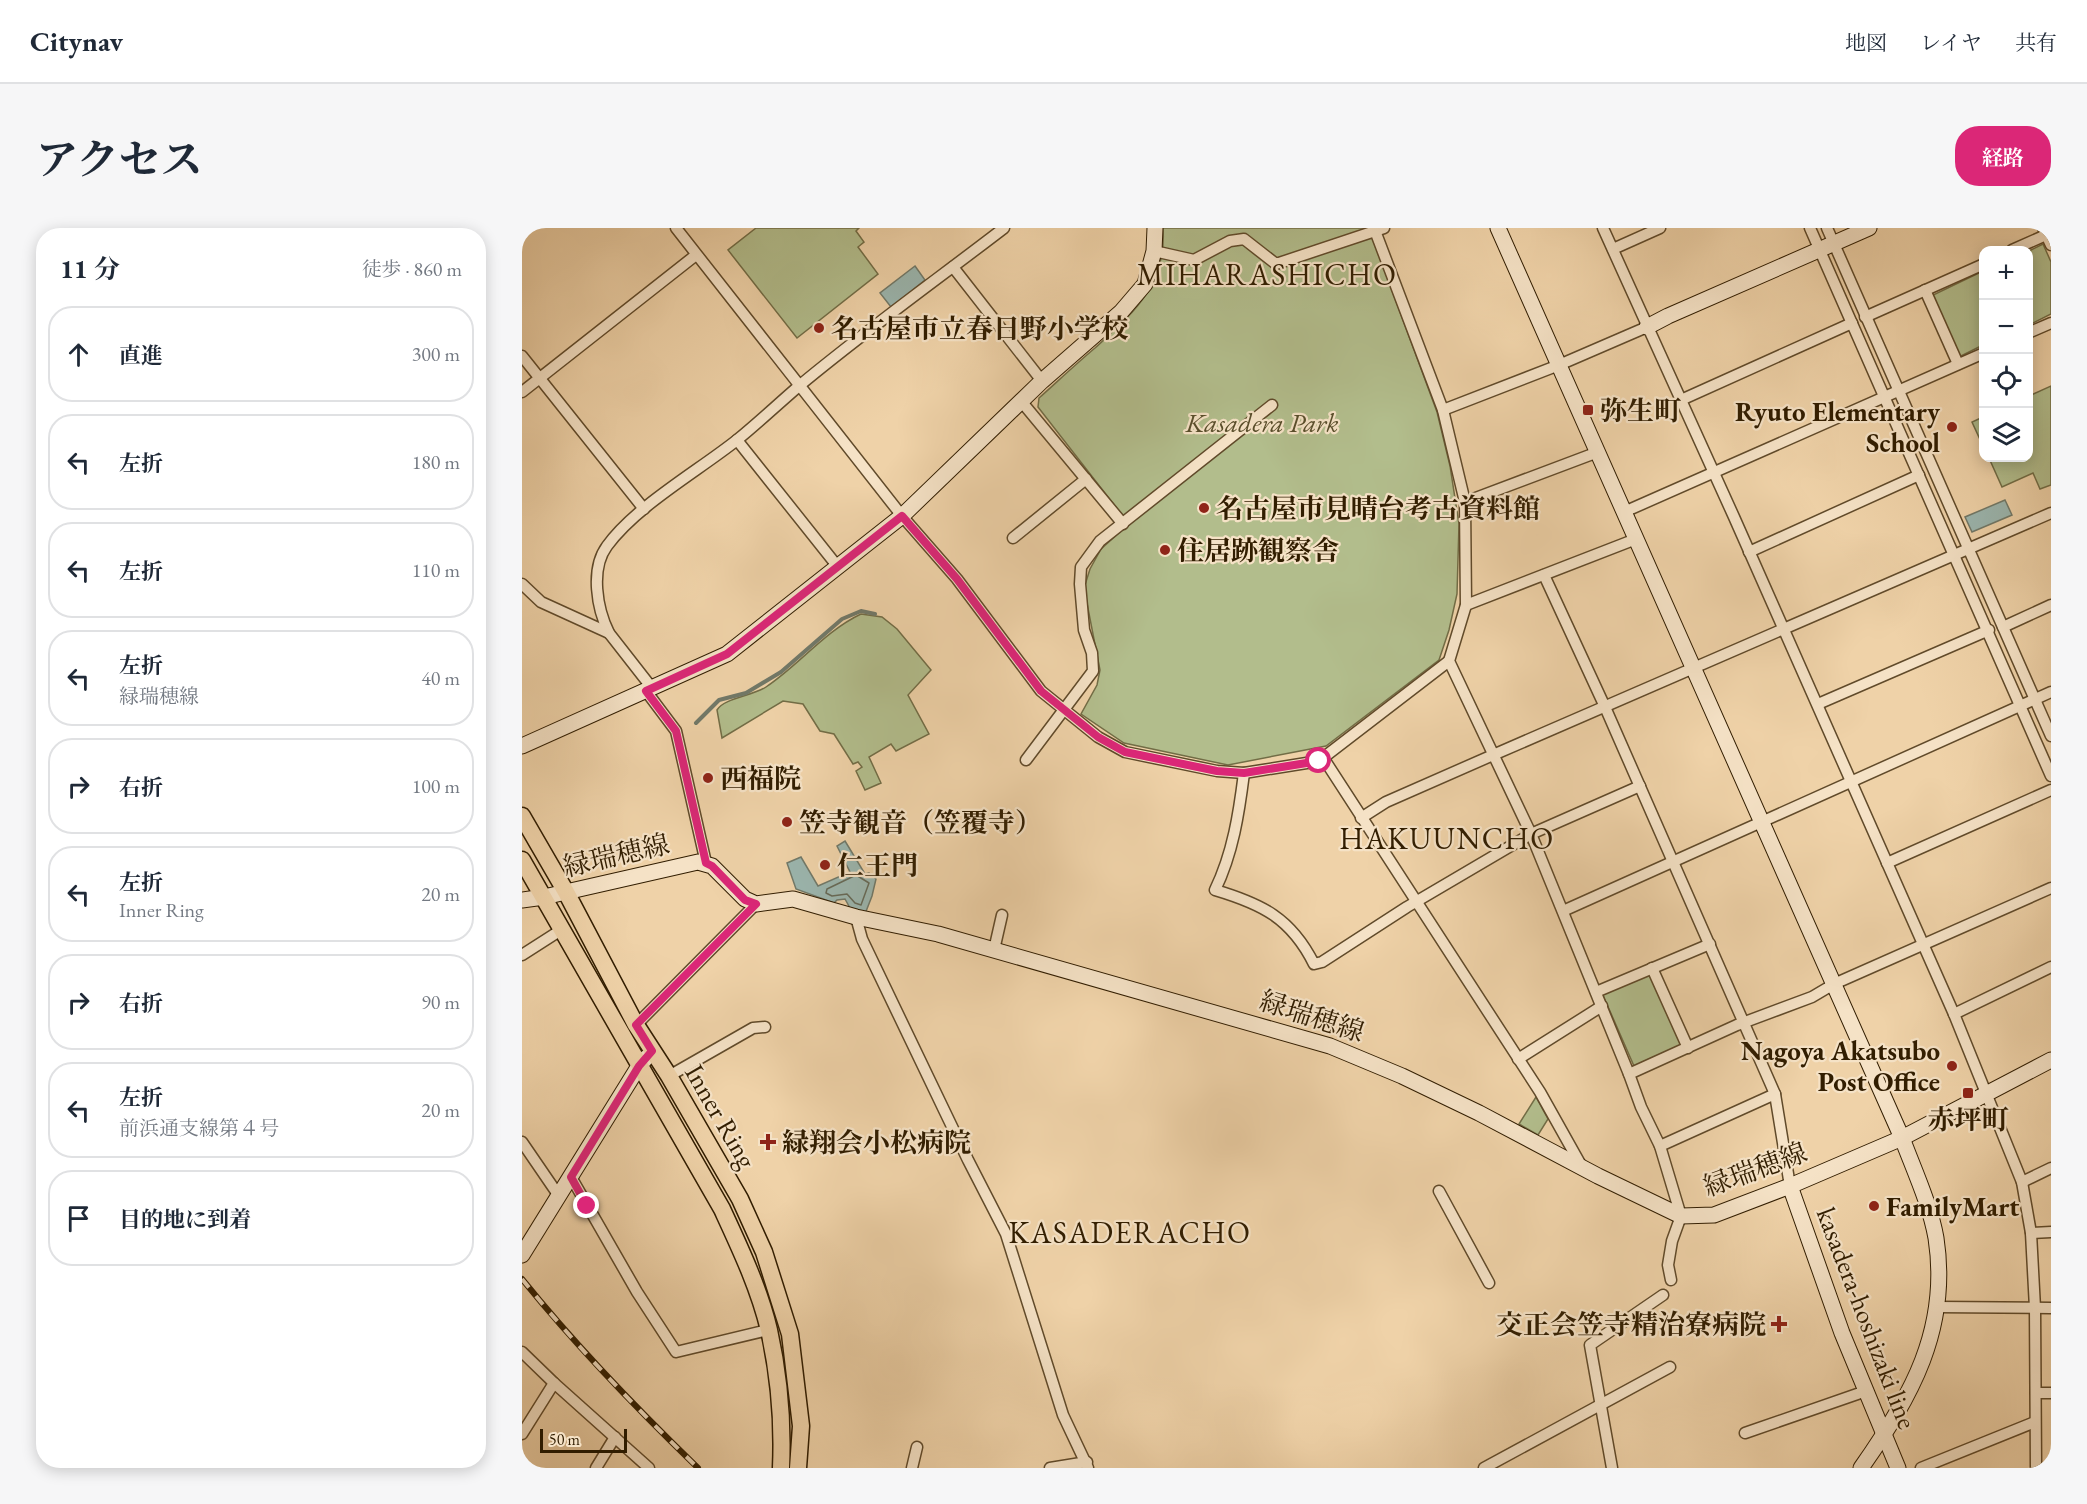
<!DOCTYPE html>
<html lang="ja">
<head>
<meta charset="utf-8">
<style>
  :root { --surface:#fff; --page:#f6f6f7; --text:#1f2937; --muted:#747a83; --line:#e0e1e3; --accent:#db2777 }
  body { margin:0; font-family:"EB Garamond","Noto Serif JP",serif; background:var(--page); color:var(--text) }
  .controls { position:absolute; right:18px; top:18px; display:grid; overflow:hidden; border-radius:12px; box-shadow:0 3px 15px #0003 }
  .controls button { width:54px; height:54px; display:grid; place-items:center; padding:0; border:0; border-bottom:2px solid var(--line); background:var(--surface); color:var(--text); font:30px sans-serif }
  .scale { position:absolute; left:18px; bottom:15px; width:87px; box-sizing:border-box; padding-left:6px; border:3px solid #311d00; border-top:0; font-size:16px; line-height:21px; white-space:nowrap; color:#311d00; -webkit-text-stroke:4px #f5e2c6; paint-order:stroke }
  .stop { position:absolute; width:18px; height:18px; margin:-14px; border:4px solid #db2777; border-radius:50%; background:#fff }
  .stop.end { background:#db2777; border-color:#fff; box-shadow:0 2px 6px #0008 }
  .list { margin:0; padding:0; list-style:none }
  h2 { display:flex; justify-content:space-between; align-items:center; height:78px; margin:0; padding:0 24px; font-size:26px }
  h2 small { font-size:20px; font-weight:400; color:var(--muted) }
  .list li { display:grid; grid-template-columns:39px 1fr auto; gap:18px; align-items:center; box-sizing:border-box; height:96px; margin:0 12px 12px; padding:0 12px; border:2px solid var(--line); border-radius:24px }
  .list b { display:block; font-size:22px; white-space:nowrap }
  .list p { margin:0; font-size:20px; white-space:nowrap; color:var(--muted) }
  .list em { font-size:20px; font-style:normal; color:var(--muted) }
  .icon { flex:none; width:33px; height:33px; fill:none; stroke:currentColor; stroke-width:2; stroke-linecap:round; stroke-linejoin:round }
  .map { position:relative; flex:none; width:1529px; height:1240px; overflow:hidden; border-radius:24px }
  header { display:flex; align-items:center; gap:36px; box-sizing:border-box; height:84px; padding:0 30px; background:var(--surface); border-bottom:2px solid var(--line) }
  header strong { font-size:28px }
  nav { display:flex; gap:33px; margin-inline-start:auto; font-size:21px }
  .intro { display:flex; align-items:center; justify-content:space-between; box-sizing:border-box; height:144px; padding:0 36px }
  h1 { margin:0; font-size:42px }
  .button { padding:15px 27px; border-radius:24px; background:var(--accent); color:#fff; font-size:21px; font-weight:700 }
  main { display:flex; gap:36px; padding:0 36px }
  aside { flex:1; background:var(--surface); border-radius:24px; box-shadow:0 3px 15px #0003 }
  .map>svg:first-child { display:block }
  .green { fill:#b2bd8c; stroke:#726d46; stroke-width:1.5 }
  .water { fill:#9bb6af; stroke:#717969; stroke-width:1.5 }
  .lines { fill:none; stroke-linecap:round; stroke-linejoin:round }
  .shore { stroke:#666a58; stroke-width:1.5 }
  .stream { stroke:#717969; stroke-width:4 }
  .street-casing { stroke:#604a2a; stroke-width:13 }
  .secondary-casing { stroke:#311d00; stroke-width:17 }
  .primary-casing { stroke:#311d00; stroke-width:19 }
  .street { stroke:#f5e2c6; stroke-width:10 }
  .secondary { stroke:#f5e2c6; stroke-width:15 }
  .primary { stroke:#efd2a8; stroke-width:16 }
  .rail-casing { stroke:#311d00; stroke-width:6 }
  .rail { stroke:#f5e2c6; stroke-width:4; stroke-dasharray:11; stroke-linecap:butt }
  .route { stroke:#db2777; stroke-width:8 }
  .poi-dot { fill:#8f2418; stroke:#f5e2c6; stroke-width:2 }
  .labels { text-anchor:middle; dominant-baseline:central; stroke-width:4.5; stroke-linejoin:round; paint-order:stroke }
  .poi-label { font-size:27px; font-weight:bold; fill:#311d00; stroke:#f5e2c6; text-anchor:start }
  .park-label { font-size:27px; font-style:italic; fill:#584d2a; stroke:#f5e2c6 }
  .street-label { font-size:27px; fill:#311d00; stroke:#f5e2c6 }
  .quarter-label { font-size:30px; letter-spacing:1.5px; fill:#311d00; stroke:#f5e2c6 }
</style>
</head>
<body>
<header>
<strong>Citynav</strong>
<nav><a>地図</a><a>レイヤ</a><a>共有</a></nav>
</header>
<div class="intro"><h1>アクセス</h1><a class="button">経路</a></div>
<main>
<aside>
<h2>11 分<small>徒歩 · 860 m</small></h2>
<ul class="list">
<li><svg class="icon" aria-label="ahead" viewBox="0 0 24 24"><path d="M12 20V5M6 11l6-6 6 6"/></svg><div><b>直進</b></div><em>300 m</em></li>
<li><svg class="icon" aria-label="left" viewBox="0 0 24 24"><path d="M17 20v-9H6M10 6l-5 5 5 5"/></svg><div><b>左折</b></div><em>180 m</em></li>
<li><svg class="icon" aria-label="left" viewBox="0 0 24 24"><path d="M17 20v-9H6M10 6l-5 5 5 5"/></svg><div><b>左折</b></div><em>110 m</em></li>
<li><svg class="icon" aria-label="left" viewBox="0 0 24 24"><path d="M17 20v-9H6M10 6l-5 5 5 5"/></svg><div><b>左折</b><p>緑瑞穂線</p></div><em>40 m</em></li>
<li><svg class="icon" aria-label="right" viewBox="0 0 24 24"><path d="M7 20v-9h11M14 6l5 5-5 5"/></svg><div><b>右折</b></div><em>100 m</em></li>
<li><svg class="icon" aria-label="left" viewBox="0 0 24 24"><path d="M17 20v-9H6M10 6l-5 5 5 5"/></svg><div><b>左折</b><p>Inner Ring</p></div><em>20 m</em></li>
<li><svg class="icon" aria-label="right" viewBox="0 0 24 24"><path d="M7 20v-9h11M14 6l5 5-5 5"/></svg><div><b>右折</b></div><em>90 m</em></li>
<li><svg class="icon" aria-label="left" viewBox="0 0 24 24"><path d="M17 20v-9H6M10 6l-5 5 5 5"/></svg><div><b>左折</b><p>前浜通支線第４号</p></div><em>20 m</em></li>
<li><svg class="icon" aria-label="arrive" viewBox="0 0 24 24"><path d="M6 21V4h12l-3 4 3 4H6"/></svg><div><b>目的地に到着</b></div></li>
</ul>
</aside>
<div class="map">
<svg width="1529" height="1240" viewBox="0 0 1529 1240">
  <rect width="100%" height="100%" fill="#efd2a8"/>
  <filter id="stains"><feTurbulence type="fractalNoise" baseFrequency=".00333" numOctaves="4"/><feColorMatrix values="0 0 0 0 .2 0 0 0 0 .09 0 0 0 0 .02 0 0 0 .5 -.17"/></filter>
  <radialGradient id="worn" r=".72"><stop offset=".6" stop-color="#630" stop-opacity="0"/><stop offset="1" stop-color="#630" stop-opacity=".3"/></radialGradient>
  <g class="green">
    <path d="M 234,0 L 337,0 L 334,3 L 342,14 L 336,19 L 356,46 L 275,110 L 206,22 Z"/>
    <path d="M 641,0 L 847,0 L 915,184 L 928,238 L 937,296 L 935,366 L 927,402 L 917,432 L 804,518 L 706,537 L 602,515 L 559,486 L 575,457 L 578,442 L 562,360 L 568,341 L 579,321 L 607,296 L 516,179 L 517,170 C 536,153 554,136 573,120 C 611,85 645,57 641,0 Z"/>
    <path d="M 1521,16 L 1529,34 L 1529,86 L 1507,97 L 1507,23 Z"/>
    <path d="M 1461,43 L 1461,117 L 1437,129 L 1409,68 Z"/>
    <path d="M 1529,158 L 1529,257 L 1518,261 L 1511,245 L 1480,259 L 1467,230 L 1506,230 L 1507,168 Z"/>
    <path d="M 1461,189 L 1461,218 L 1450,194 Z"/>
    <path d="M 339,386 L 360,389 L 375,401 L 409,442 L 386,467 L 407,506 L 374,523 L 369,516 L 347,529 L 359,555 L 343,562 L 334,543 L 340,539 L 336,534 L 331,536 L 312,506 L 298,503 L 281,476 L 261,473 L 200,510 L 195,482 C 202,470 231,468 244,459 C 277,437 303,403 339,386 Z"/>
    <path d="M 1129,743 L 1161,816 L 1112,838 L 1080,765 Z"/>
    <path d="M 1014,869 L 1026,891 L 1016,907 L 997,896 Z"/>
  </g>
  <g class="water">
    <path d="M 393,38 L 403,52 L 369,79 L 358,65 Z"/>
    <path d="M 1483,272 L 1490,287 L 1450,304 L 1443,289 Z"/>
    <path d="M 323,613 L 343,646 L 347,645 L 354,651 L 350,668 L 343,686 L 328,680 L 323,671 L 315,672 L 312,675 L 274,661 L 265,635 L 279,629 L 296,658 L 328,644 L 315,618 Z"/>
  </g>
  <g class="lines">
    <path class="shore" d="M 334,647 L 347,655 L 339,677 L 333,675 L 325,666 L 310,668 L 304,665 L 305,661 Z"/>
    <path class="stream" d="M 174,495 L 197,472 L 224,465 L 259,444 L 320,391 L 339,383 L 353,386"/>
    <g class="street-casing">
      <g id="street">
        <path d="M 154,0 L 380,288 L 435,351 L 519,463 L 576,509 L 603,524 L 695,543 L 722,545 L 797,533 L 927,433"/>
        <path d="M 852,0 L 921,182 L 943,274 L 944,377 L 927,433 L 1009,606 L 1107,846 L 1119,879 L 1138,918 L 1159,988 L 1150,1013 L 1146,1037 L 1149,1052"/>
        <path d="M 1081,0 L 1212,289 L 1432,786 L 1500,954 L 1509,1005 L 1513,1080 L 1514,1240"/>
        <path d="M 1288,0 L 1529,548"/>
        <path d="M 1305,0 L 1529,508"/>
        <path d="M 1521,0 L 1529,17"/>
        <path d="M 1091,21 L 1138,0"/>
        <path d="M 1490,22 L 1524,7"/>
        <path d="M 632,23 L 672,32 L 708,13 L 722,11 L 754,36 L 862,0"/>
        <path d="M 431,39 L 520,153"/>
        <path d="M 1403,62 L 1436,136"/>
        <path d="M 1343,89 L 1462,36"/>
        <path d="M 1506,105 L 1529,95"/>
        <path d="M 0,128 L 122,281"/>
        <path d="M 0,164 L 174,27"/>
        <path d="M 1159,172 L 1330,95"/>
        <path d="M 499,173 L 601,296"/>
        <path d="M 921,182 L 1037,137 L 1125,99"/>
        <path d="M 215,212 L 316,339"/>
        <path d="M 943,274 L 1076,224"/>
        <path d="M 1102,284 L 1462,125"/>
        <path d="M 491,310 L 564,251"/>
        <path d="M 1227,324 L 1397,247"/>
        <path d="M 1022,347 L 1083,479 L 1253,866 L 1268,958"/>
        <path d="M 0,356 L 19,374 L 87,405"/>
        <path d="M 944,377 L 1114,311"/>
        <path d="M 1481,399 L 1529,377"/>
        <path d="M 130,460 L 87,405 C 75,381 68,341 85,318 C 114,278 176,243 215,212 C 236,195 256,176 277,158 C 343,103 413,53 482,0"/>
        <path d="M 124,463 L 154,503 L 184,635"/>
        <path d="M 1296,476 L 1467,402"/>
        <path d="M 802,531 L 1018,864 L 1060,939"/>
        <path d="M 504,532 L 571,443 L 570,425 L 562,402 L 558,356 L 559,339 L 578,313 L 750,177"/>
        <path d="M 722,545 C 717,585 711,625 693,662 C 740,676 769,690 792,736 L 800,734 L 885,679 L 1009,606 L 1118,558"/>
        <path d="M 839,590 L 864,574 L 971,527 L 1529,285"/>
        <path d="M 1365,635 L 1529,562"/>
        <path d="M 1041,683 L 1529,464"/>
        <path d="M 334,689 L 340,711 L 446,932 L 484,1006 L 541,1187 L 566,1240"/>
        <path d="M 472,722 L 480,687"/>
        <path d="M 0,727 L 39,702"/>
        <path d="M 1130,740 L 1166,820"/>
        <path d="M 1074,764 L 1188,716"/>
        <path d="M 1432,786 L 1529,739"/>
        <path d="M 114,797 L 234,676"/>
        <path d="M 996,831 L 1080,778"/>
        <path d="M 1107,846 L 1215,797 L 1290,769 L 1312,756 L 1529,660"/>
        <path d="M 147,848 L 231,800 L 243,799"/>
        <path d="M 0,914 L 37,968"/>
        <path d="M 1138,918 L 1253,866"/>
        <path d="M 49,949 L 115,1064 L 154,1124 L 246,1102"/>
        <path d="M 1500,954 L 1529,940"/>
        <path d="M 917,963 L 967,1055"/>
        <path d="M 1509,1005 L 1529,1004"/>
        <path d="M 1415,1079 L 1529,1080"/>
        <path d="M 0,1124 L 32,1155 L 127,1240"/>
        <path d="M 1514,1165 L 1529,1165"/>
        <path d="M 1223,1205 L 1344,1163"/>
        <path d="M 0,1206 L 32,1155"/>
        <path d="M 74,1240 L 93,1209"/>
        <path d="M 390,1240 L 395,1219"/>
        <path d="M 528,1240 L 565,1234"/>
        <path d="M 962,1240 L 1148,1139"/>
        <path d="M 1090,1240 L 1068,1117 L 1141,1067"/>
        <path d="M 1399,1240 L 1513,1194"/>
      </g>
    </g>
    <g class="secondary-casing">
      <g id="secondary">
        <path d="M 976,0 L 1380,910 C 1392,942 1408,976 1414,1010 C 1428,1101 1389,1169 1339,1240"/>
        <path d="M 1125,99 L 1146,88 L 1347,0"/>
        <path d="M 0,518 L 205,426 L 380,288 L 520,153 L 599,84 L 623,56 L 632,23 L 633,0"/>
        <path d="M 0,672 L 22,669 L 176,634 L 190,638 L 223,671 L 234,676 L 271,671 L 334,689 L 416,706 L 808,818 L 880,848 L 957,885 L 1076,948 L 1159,988 L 1192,987 L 1268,958 L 1380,910 L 1529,832"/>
        <path d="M 1268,958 L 1320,1105 L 1376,1240"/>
        <path d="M 0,1027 L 117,838 L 125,829"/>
      </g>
    </g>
    <g class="primary-casing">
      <g id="primary">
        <path d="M 0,588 L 44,664 L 114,797 L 147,848 L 218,971 L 242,1024 L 268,1106 L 279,1198 L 276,1240"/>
        <path d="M 0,632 L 200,981 C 218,1020 237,1060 247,1102 C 257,1147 261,1195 259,1240"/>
      </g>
    </g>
    <use href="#street" class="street"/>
    <use href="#secondary" class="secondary"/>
    <use href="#primary" class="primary"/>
    <g class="rail-casing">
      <path id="rail" d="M 0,1051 C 54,1118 114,1180 176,1240"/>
    </g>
    <use href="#rail" class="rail"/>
  </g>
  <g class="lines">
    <path class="route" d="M 65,978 L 49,949 L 117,838 L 130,823 L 114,797 L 234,676 L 223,672 L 190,638 L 184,635 L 154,503 L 124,463 L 205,426 L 380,288 L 435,351 L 519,463 L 576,509 L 603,524 L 695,543 L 722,545 L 797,533"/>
  </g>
  <g class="poi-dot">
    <circle cx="297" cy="100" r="6"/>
    <rect x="1060" y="176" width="12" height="12" rx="3"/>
    <circle cx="1430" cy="199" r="6"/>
    <circle cx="682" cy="280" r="6"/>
    <circle cx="643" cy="322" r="6"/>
    <circle cx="186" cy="550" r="6"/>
    <circle cx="265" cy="594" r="6"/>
    <circle cx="303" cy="637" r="6"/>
    <circle cx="1430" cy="838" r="6"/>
    <rect x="1440" y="859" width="12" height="12" rx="3"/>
    <path d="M243 905h6v6h6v6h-6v6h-6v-6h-6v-6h6z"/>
    <circle cx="1352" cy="978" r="6"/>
    <path d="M1254 1087h6v6h6v6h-6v6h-6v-6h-6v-6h6z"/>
  </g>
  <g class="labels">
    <g class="poi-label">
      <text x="309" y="100">名古屋市立春日野小学校</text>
      <text x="1078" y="182">弥生町</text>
      <text x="1418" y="183" text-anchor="end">Ryuto Elementary<tspan x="1418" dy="31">School</tspan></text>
      <text x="694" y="280">名古屋市見晴台考古資料館</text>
      <text x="655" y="322">住居跡観察舎</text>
      <text x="198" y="550">西福院</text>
      <text x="277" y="594">笠寺観音（笠覆寺）</text>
      <text x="315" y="637">仁王門</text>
      <text x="1418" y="822" text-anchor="end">Nagoya Akatsubo<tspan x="1418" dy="31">Post Office</tspan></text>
      <text x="1446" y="891" text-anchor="middle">赤坪町</text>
      <text x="260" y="914">緑翔会小松病院</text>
      <text x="1364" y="978">FamilyMart</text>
      <text x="1244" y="1096" text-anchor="end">交正会笠寺精治寮病院</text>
    </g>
    <g class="park-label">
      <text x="740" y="194">Kasadera Park</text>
    </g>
    <g class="street-label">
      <text transform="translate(94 627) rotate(-13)">緑瑞穂線</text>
      <text transform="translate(790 788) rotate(18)">緑瑞穂線</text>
      <text transform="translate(199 888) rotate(60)">Inner Ring</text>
      <text transform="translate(1233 941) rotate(-20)">緑瑞穂線</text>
      <text transform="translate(1345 1090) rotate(69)">kasadera-hoshizaki line</text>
    </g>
    <g class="quarter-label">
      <text x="745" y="46">MIHARASHICHO</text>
      <text x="925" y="610">HAKUUNCHO</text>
      <text x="608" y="1004">KASADERACHO</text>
    </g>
  </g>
  <rect width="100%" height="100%" filter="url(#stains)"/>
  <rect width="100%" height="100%" fill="url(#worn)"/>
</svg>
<div class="controls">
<button>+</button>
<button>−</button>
<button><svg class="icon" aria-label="locate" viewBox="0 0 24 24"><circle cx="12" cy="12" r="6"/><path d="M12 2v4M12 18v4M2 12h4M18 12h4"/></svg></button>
<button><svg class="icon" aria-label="layers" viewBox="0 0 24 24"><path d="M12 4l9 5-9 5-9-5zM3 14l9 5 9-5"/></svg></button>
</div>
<div class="scale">50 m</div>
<div class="stop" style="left:797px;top:533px"></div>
<div class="stop end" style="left:65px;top:978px"></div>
</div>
</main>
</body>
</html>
